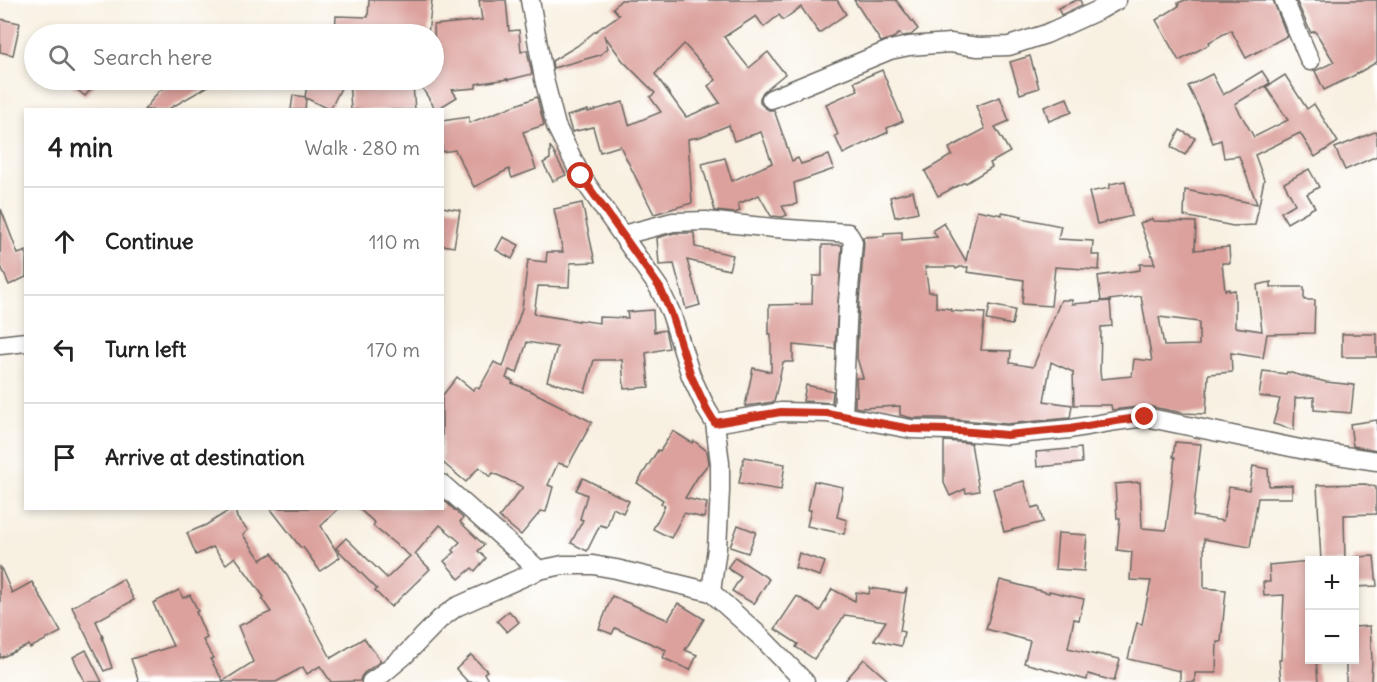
<!DOCTYPE html>
<html lang="en">
<head>
<meta charset="utf-8">
<style>
  :root { --surface:#fff; --page:#f2f2f2; --text:#222; --muted:#767676; --line:#e0e0e0 }
  body { margin:0; font-family:Delius,sans-serif; background:var(--page); color:var(--text) }
  .controls { position:absolute; right:18px; bottom:18px; display:grid; overflow:hidden; border-radius:0px; box-shadow:0 3px 9px #0003 }
  .controls button { width:54px; height:54px; display:grid; place-items:center; padding:0; border:0; border-bottom:2px solid var(--line); background:var(--surface); color:var(--text); font:30px sans-serif }
  .stop { position:absolute; width:18px; height:18px; margin:-14px; border:4px solid #c8321e; border-radius:50%; background:#fff }
  .stop.end { background:#c8321e; border-color:#fff; box-shadow:0 2px 6px #0008 }
  .list { margin:0; padding:0; list-style:none }
  h2 { display:flex; justify-content:space-between; align-items:center; height:78px; margin:0; padding:0 24px; font-size:26px }
  h2 small { font-size:20px; font-weight:400; color:var(--muted) }
  .list li { display:grid; grid-template-columns:39px 1fr auto; gap:18px; align-items:center; box-sizing:border-box; height:108px; padding:0 24px; border-top:2px solid var(--line) }
  .list b { display:block; font-size:22px; white-space:nowrap }
  .list em { font-size:20px; font-style:normal; color:var(--muted) }
  .icon { flex:none; width:33px; height:33px; fill:none; stroke:currentColor; stroke-width:2; stroke-linecap:round; stroke-linejoin:round }
  .map { position:relative; flex:none; width:1377px; height:682px; overflow:hidden }
  .search { position:absolute; background:var(--surface); box-shadow:0 3px 9px #0003; left:24px; top:24px; width:420px; height:66px; display:flex; align-items:center; gap:15px; box-sizing:border-box; padding:0 21px; border-radius:33px; color:var(--muted); font-size:22px }
  .panel { position:absolute; background:var(--surface); box-shadow:0 3px 9px #0003; left:24px; top:108px; width:420px; height:402px; border-radius:0px }
  .map>svg:first-child { display:block }
  .building { fill:#dca19c; fill-rule:evenodd }
  .lines { fill:none; stroke-linecap:round; stroke-linejoin:round }
  .minor-casing { stroke:#696661; stroke-width:21 }
  .minor { stroke:#fff; stroke-width:18 }
  .route { stroke:#c8321e; stroke-width:8 }
</style>
</head>
<body>
<div class="map">
<svg width="1377" height="682" viewBox="0 0 1377 682">
  <rect width="100%" height="100%" fill="#fff"/>
  <filter id="ink" filterUnits="userSpaceOnUse"><feTurbulence type="fractalNoise" baseFrequency=".0167" numOctaves="2"/><feDisplacementMap in="SourceGraphic" scale="12" xChannelSelector="R" yChannelSelector="G"/><feConvolveMatrix kernelMatrix="1 2 1 2 8 2 1 2 1" color-interpolation-filters="sRGB"/></filter>
  <filter id="wash" filterUnits="userSpaceOnUse"><feTurbulence type="fractalNoise" baseFrequency=".008" numOctaves="4" result="noise"/><feDisplacementMap in="SourceGraphic" scale="24" xChannelSelector="R" yChannelSelector="G"/><feGaussianBlur stdDeviation="1.35" result="paint"/><feColorMatrix in="noise" values="0 0 0 0 0 0 0 0 0 0 0 0 0 0 0 0 0 1.4 0 .05"/><feComposite in="paint" operator="in"/></filter>
  <g filter="url(#wash)">
    <rect width="100%" height="100%" fill="#f8f0e1"/>
    <g id="blocks">
      <g class="building">
        <path d="M 369,0 L 432,0 L 428,34 L 335,34 L 336,16 L 368,17 Z"/>
        <path d="M 479,0 L 506,0 L 509,31 L 519,30 L 521,52 L 527,50 L 532,74 L 508,80 L 508,79 L 476,84 L 476,88 L 452,90 L 457,97 L 436,110 L 417,80 L 434,80 L 434,62 L 435,61 L 434,25 L 482,20 Z"/>
        <path d="M 621,0 L 837,0 L 846,14 L 819,33 L 801,7 L 783,20 L 779,15 L 764,27 L 756,16 L 724,37 L 749,68 L 768,52 L 785,74 L 763,92 L 760,98 L 760,103 L 764,107 L 769,110 L 774,110 L 792,161 L 798,158 L 801,164 L 829,155 L 834,169 L 794,183 L 797,204 L 782,206 L 787,215 L 783,217 L 771,216 L 759,195 L 738,204 L 740,211 L 735,213 L 715,211 L 702,164 L 725,158 L 732,181 L 772,163 L 761,132 L 734,141 L 729,125 L 700,137 L 688,139 L 692,203 L 654,214 L 620,146 L 600,152 L 593,127 L 572,132 L 567,116 L 588,110 L 588,112 L 623,102 L 629,125 L 661,112 L 650,97 L 655,93 L 623,61 L 604,35 L 608,48 L 600,55 L 553,68 L 552,61 L 577,46 L 593,33 L 619,15 L 613,8 ZM 684,44 L 716,80 L 708,86 L 720,103 L 686,117 L 655,74 Z"/>
        <path d="M 854,0 L 896,0 L 918,29 L 911,35 L 902,36 L 900,33 L 893,38 L 881,42 Z"/>
        <path d="M 1077,0 L 1080,0 L 1082,5 L 1061,15 L 1058,8 Z"/>
        <path d="M 1185,0 L 1273,0 L 1287,36 L 1246,58 L 1231,30 L 1209,42 L 1210,44 L 1179,61 L 1156,20 L 1179,6 L 1178,3 Z"/>
        <path d="M 1296,0 L 1377,0 L 1377,62 L 1353,76 L 1324,90 L 1315,71 L 1334,62 L 1315,31 L 1311,33 Z"/>
        <path d="M 0,19 L 20,23 L 13,55 L 0,52 Z"/>
        <path d="M 1030,56 L 1039,88 L 1020,94 L 1010,62 Z"/>
        <path d="M 882,70 L 903,121 L 887,128 L 888,132 L 843,154 L 835,136 L 838,135 L 826,104 L 858,90 L 854,82 Z"/>
        <path d="M 1262,71 L 1270,83 L 1235,104 L 1254,137 L 1288,120 L 1266,87 L 1285,75 L 1307,109 L 1314,104 L 1338,142 L 1315,157 L 1300,133 L 1255,155 L 1264,180 L 1255,225 L 1233,226 L 1184,216 L 1185,190 L 1257,204 L 1239,156 L 1224,158 L 1221,140 L 1213,143 L 1200,110 L 1188,86 L 1212,74 L 1223,95 Z"/>
        <path d="M 65,80 L 99,80 L 85,96 Z"/>
        <path d="M 178,80 L 219,80 L 167,110 L 144,110 L 159,91 Z"/>
        <path d="M 308,80 L 345,80 L 330,110 L 306,98 L 305,110 L 291,110 L 293,95 L 305,97 Z"/>
        <path d="M 349,80 L 374,80 L 375,88 L 413,85 L 415,110 L 351,110 Z"/>
        <path d="M 537,97 L 544,125 L 523,132 L 536,169 L 512,178 L 509,169 L 474,187 L 455,150 L 442,152 L 442,121 L 469,117 L 469,123 Z"/>
        <path d="M 1000,97 L 1009,121 L 995,127 L 1010,152 L 990,163 L 992,167 L 966,183 L 965,182 L 938,196 L 925,171 L 952,155 L 949,148 L 985,129 L 976,106 Z"/>
        <path d="M 1067,98 L 1072,112 L 1049,121 L 1044,107 Z"/>
        <path d="M 1180,130 L 1195,138 L 1185,155 L 1171,147 Z"/>
        <path d="M 1377,131 L 1377,156 L 1345,170 L 1335,148 Z"/>
        <path d="M 550,146 L 566,175 L 553,181 L 543,163 L 550,159 Z"/>
        <path d="M 1309,169 L 1319,187 L 1307,194 L 1315,207 L 1287,223 L 1281,212 L 1295,204 L 1284,183 Z"/>
        <path d="M 1125,181 L 1132,216 L 1097,224 L 1089,192 L 1110,188 L 1110,184 Z"/>
        <path d="M 913,191 L 918,212 L 895,217 L 890,197 Z"/>
        <path d="M 582,203 L 595,262 L 570,263 L 569,287 L 538,286 L 534,314 L 579,321 L 579,320 L 599,323 L 599,317 L 628,318 L 627,312 L 653,310 L 654,332 L 665,330 L 669,348 L 646,353 L 649,387 L 624,389 L 622,360 L 594,360 L 585,392 L 547,381 L 557,347 L 527,342 L 517,373 L 509,370 L 506,378 L 513,381 L 512,383 L 531,391 L 592,422 L 568,466 L 558,463 L 548,485 L 553,487 L 546,512 L 541,511 L 521,535 L 499,517 L 523,487 L 493,473 L 490,477 L 479,467 L 466,482 L 442,462 L 442,396 L 457,377 L 473,390 L 476,387 L 479,389 L 494,362 L 503,367 L 522,308 L 528,260 L 546,262 L 547,252 L 563,252 L 554,209 Z"/>
        <path d="M 442,207 L 460,210 L 454,247 L 442,245 Z"/>
        <path d="M 1,209 L 18,254 L 26,251 L 26,277 L 9,285 L 0,264 Z"/>
        <path d="M 977,210 L 1002,215 L 1002,212 L 1022,216 L 1021,218 L 1061,226 L 1058,239 L 1093,241 L 1092,255 L 1100,255 L 1099,270 L 1055,267 L 1051,306 L 1022,304 L 1024,280 L 967,272 L 968,267 L 960,267 L 956,269 L 955,267 L 925,267 L 929,292 L 936,292 L 936,307 L 951,309 L 951,311 L 985,313 L 981,350 L 1011,351 L 1010,363 L 1033,367 L 1061,300 L 1072,300 L 1072,304 L 1110,301 L 1112,326 L 1101,327 L 1100,372 L 1101,379 L 1132,376 L 1134,359 L 1152,361 L 1141,296 L 1101,301 L 1098,276 L 1140,270 L 1140,264 L 1155,264 L 1140,223 L 1152,219 L 1153,221 L 1196,222 L 1195,250 L 1229,247 L 1230,263 L 1222,263 L 1225,290 L 1229,289 L 1229,291 L 1235,290 L 1235,327 L 1262,331 L 1257,285 L 1271,282 L 1271,287 L 1304,287 L 1304,300 L 1315,300 L 1314,333 L 1267,334 L 1263,358 L 1231,353 L 1232,372 L 1209,374 L 1208,376 L 1206,414 L 1183,413 L 1147,406 L 1112,410 L 1111,405 L 1074,405 L 1073,372 L 1051,362 L 1044,401 L 1072,405 L 1070,418 L 1007,424 L 940,418 L 912,418 L 900,415 L 900,406 L 860,408 L 855,407 L 855,396 L 857,396 L 856,378 L 863,378 L 857,358 L 859,303 L 864,243 L 863,237 L 884,236 L 884,233 L 902,232 L 902,240 L 937,237 L 933,230 L 944,223 L 966,261 ZM 1159,317 L 1199,322 L 1199,345 L 1164,346 Z"/>
        <path d="M 674,233 L 694,233 L 695,247 L 733,255 L 729,270 L 687,260 L 700,305 L 686,309 L 674,264 L 659,265 L 657,238 Z"/>
        <path d="M 503,237 L 519,245 L 512,259 L 496,250 Z"/>
        <path d="M 822,245 L 842,245 L 835,349 L 793,345 L 793,362 L 783,362 L 774,402 L 745,406 L 753,368 L 771,372 L 771,334 L 769,334 L 769,305 L 812,304 L 813,276 L 822,276 Z"/>
        <path d="M 990,305 L 1015,310 L 1012,325 L 987,320 Z"/>
        <rect x="1342" y="334" width="35" height="23"/>
        <path d="M 1263,371 L 1286,374 L 1287,372 L 1326,382 L 1354,385 L 1351,413 L 1314,410 L 1314,397 L 1295,398 L 1294,430 L 1273,424 L 1280,399 L 1259,396 Z"/>
        <path d="M 806,385 L 833,391 L 832,403 L 803,401 Z"/>
        <path d="M 1377,420 L 1377,450 L 1353,446 L 1350,424 Z"/>
        <path d="M 673,431 L 692,443 L 694,441 L 707,451 L 709,463 L 697,478 L 685,498 L 707,503 L 704,518 L 684,513 L 671,538 L 653,529 L 665,506 L 661,503 L 663,500 L 637,483 L 658,450 L 660,451 Z"/>
        <path d="M 944,441 L 971,443 L 979,491 L 966,493 L 965,489 L 950,496 L 944,483 Z"/>
        <path d="M 1175,442 L 1201,444 L 1193,516 L 1223,521 L 1229,487 L 1249,490 L 1253,466 L 1268,469 L 1269,486 L 1292,485 L 1292,498 L 1258,498 L 1250,547 L 1204,539 L 1204,588 L 1226,590 L 1221,642 L 1217,642 L 1216,673 L 1195,673 L 1195,682 L 1180,682 L 1180,671 L 1128,659 L 1137,623 L 1142,624 L 1151,581 L 1130,580 L 1132,552 L 1117,550 L 1120,518 L 1117,518 L 1115,484 L 1140,482 L 1142,528 L 1166,530 L 1175,457 L 1173,457 Z"/>
        <path d="M 1081,448 L 1082,463 L 1037,467 L 1036,452 Z"/>
        <path d="M 744,457 L 785,464 L 781,490 L 739,483 Z"/>
        <path d="M 583,478 L 629,501 L 623,513 L 613,508 L 607,527 L 600,525 L 587,551 L 571,543 L 583,520 L 580,519 L 587,495 L 576,490 Z"/>
        <path d="M 814,481 L 843,487 L 837,517 L 847,520 L 844,534 L 807,526 L 811,510 L 808,510 Z"/>
        <path d="M 1024,481 L 1032,508 L 1039,506 L 1043,522 L 1004,532 L 993,489 Z"/>
        <path d="M 1365,484 L 1376,487 L 1376,514 L 1344,515 L 1345,561 L 1321,561 L 1317,485 Z"/>
        <path d="M 445,501 L 463,518 L 460,522 L 484,545 L 478,551 L 486,558 L 475,571 L 472,568 L 459,579 L 444,561 L 455,552 L 452,550 L 460,542 L 440,525 L 415,554 L 430,569 L 391,607 L 375,591 L 377,589 L 336,548 L 346,538 L 387,578 L 410,556 L 373,526 L 375,523 L 358,508 L 442,508 L 442,504 Z"/>
        <path d="M 233,508 L 235,508 L 237,518 L 248,530 L 243,535 L 261,560 L 272,553 L 285,572 L 331,658 L 364,638 L 381,661 L 364,673 L 361,677 L 360,681 L 331,682 L 320,666 L 307,674 L 303,667 L 276,682 L 139,682 L 131,659 L 173,646 L 153,603 L 179,590 L 183,598 L 190,595 L 198,611 L 196,612 L 207,638 L 203,640 L 213,658 L 210,659 L 223,681 L 253,662 L 238,626 L 271,612 L 262,599 L 264,597 L 235,557 L 226,564 L 213,547 L 196,555 L 187,533 L 206,525 Z"/>
        <path d="M 270,508 L 339,508 L 321,526 L 340,557 L 320,571 L 303,547 L 301,548 Z"/>
        <path d="M 738,525 L 756,532 L 748,553 L 730,547 Z"/>
        <path d="M 1058,533 L 1087,535 L 1084,571 L 1055,569 Z"/>
        <path d="M 799,553 L 825,562 L 820,576 L 795,568 Z"/>
        <path d="M 1374,556 L 1377,586 L 1354,587 L 1354,557 Z"/>
        <path d="M 735,557 L 769,579 L 754,604 L 732,591 L 741,577 L 727,568 Z"/>
        <path d="M 1310,561 L 1310,660 L 1316,660 L 1318,682 L 1281,682 L 1279,660 L 1281,660 L 1284,595 L 1264,596 L 1263,582 L 1270,582 L 1269,565 Z"/>
        <path d="M 0,566 L 12,593 L 32,582 L 61,632 L 30,648 L 29,645 L 0,658 Z"/>
        <path d="M 123,579 L 134,600 L 96,621 L 103,637 L 102,637 L 112,668 L 104,671 L 72,607 Z"/>
        <path d="M 1000,580 L 1049,593 L 1049,591 L 1084,599 L 1079,620 L 1074,619 L 1068,648 L 1096,655 L 1096,654 L 1120,659 L 1114,681 L 1088,674 L 1087,680 L 1024,663 L 1030,641 L 986,629 Z"/>
        <path d="M 870,588 L 904,593 L 907,588 L 900,631 L 904,632 L 901,646 L 874,640 L 886,621 L 845,615 L 814,659 L 796,647 L 798,644 L 775,629 L 797,596 L 820,611 L 832,589 L 855,601 L 856,592 L 869,594 Z"/>
        <path d="M 612,596 L 668,620 L 678,603 L 704,619 L 685,650 L 697,655 L 690,670 L 663,658 L 666,650 L 615,628 L 612,634 L 599,629 Z"/>
        <path d="M 509,611 L 519,622 L 507,632 L 497,621 Z"/>
        <path d="M 1370,626 L 1372,660 L 1371,682 L 1346,682 L 1346,662 L 1354,662 L 1354,627 Z"/>
        <path d="M 86,650 L 102,682 L 85,682 L 73,657 Z"/>
        <path d="M 471,655 L 487,671 L 484,673 L 489,682 L 468,682 L 456,669 Z"/>
        <path d="M 864,659 L 890,682 L 844,682 Z"/>
      </g>
    </g>
  </g>
  <g filter="url(#ink)">
    <use href="#blocks" fill-opacity="0" stroke="#696661" stroke-width="1.5"/>
    <g class="lines">
      <g class="minor-casing">
        <g id="minor">
          <path d="M 530,0 L 544,79 L 556,126 L 581,176 L 659,288 L 671,313 L 691,376 L 707,410 L 715,423 L 720,463 L 720,491 L 717,548 L 711,592"/>
          <path d="M 1284,0 L 1310,61"/>
          <path d="M 771,99 L 890,50 L 909,46 L 950,43 L 978,47 L 1009,46 L 1046,34 L 1101,9 L 1117,0"/>
          <path d="M 623,235 L 673,222 L 706,221 L 774,228 L 848,233 L 853,242 L 848,302 L 843,416"/>
          <path d="M 0,345 L 26,342"/>
          <path d="M 715,423 L 781,412 L 827,413 L 911,429 L 947,430 L 1007,435 L 1070,429 L 1116,421 L 1145,417 L 1305,450 L 1377,461"/>
          <path d="M 442,484 L 539,570"/>
          <path d="M 371,682 L 380,676 L 405,655 L 440,619 L 456,607 L 539,570 L 563,565 L 593,565 L 616,569 L 711,592 L 762,638 L 805,682"/>
        </g>
      </g>
      <use href="#minor" class="minor"/>
    </g>
  </g>
  <g class="lines" filter="url(#ink)">
    <path class="route" d="M 581,176 L 660,288 L 671,313 L 691,376 L 707,410 L 715,423 L 781,412 L 827,413 L 911,429 L 947,430 L 1007,435 L 1070,429 L 1116,421 L 1145,417"/>
  </g>
</svg>
<div class="controls">
<button>+</button>
<button>−</button>
</div>
<div class="stop" style="left:581px;top:176px"></div>
<div class="stop end" style="left:1145px;top:417px"></div>
<div class="search"><svg class="icon" aria-label="search" viewBox="0 0 24 24"><circle cx="10" cy="10" r="6"/><path d="M15 15l6 6"/></svg>Search here</div>
<section class="panel">
<h2>4 min<small>Walk · 280 m</small></h2>
<ul class="list">
<li><svg class="icon" aria-label="ahead" viewBox="0 0 24 24"><path d="M12 20V5M6 11l6-6 6 6"/></svg><div><b>Continue</b></div><em>110 m</em></li>
<li><svg class="icon" aria-label="left" viewBox="0 0 24 24"><path d="M17 20v-9H6M10 6l-5 5 5 5"/></svg><div><b>Turn left</b></div><em>170 m</em></li>
<li><svg class="icon" aria-label="arrive" viewBox="0 0 24 24"><path d="M6 21V4h12l-3 4 3 4H6"/></svg><div><b>Arrive at destination</b></div></li>
</ul>
</section>
</div>
</body>
</html>
